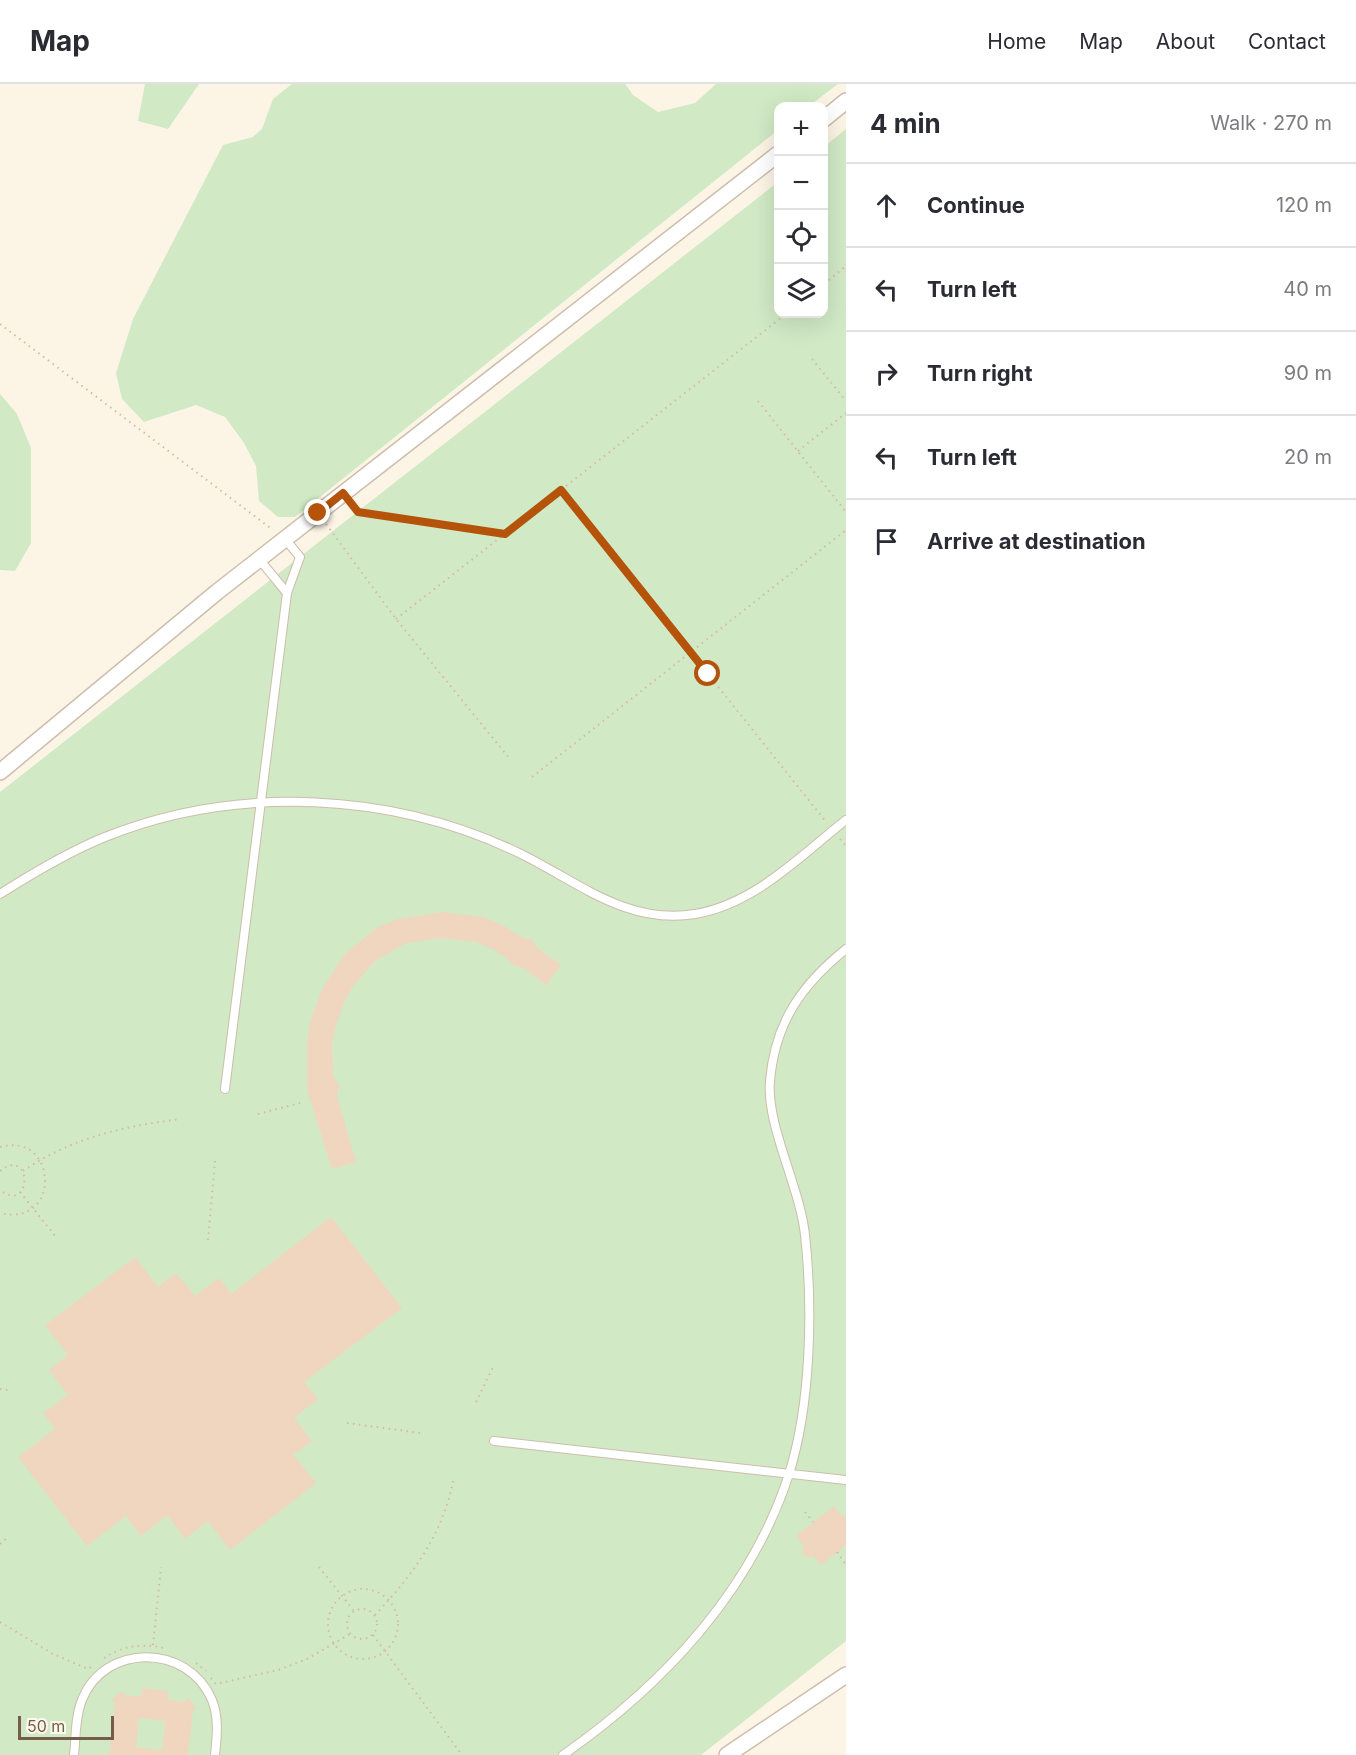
<!DOCTYPE html>
<html lang="en">
<head>
<meta charset="utf-8">
<style>
  :root { --surface:#fff; --page:#f7f7f7; --text:#2b2b33; --muted:#7c7c81; --line:#e1e1e2 }
  body { margin:0; font-family:Inter,sans-serif; background:var(--page); color:var(--text) }
  .controls { position:absolute; right:18px; top:18px; display:grid; overflow:hidden; border-radius:12px; box-shadow:0 6px 24px #0002 }
  .controls button { width:54px; height:54px; display:grid; place-items:center; padding:0; border:0; border-bottom:2px solid var(--line); background:var(--surface); color:var(--text); font:30px sans-serif }
  .scale { position:absolute; left:18px; bottom:15px; width:96px; box-sizing:border-box; padding-left:6px; border:3px solid #745d4c; border-top:0; font-size:16px; line-height:21px; white-space:nowrap; color:#745d4c; -webkit-text-stroke:4px #fef9ed; paint-order:stroke }
  .stop { position:absolute; width:18px; height:18px; margin:-14px; border:4px solid #b45309; border-radius:50%; background:#fff }
  .stop.end { background:#b45309; border-color:#fff; box-shadow:0 2px 6px #0008 }
  .list { margin:0; padding:0; list-style:none }
  h2 { display:flex; justify-content:space-between; align-items:center; height:78px; margin:0; padding:0 24px; font-size:26px }
  h2 small { font-size:20px; font-weight:400; color:var(--muted) }
  .list li { display:grid; grid-template-columns:39px 1fr auto; gap:18px; align-items:center; box-sizing:border-box; height:84px; padding:0 24px; border-top:2px solid var(--line) }
  .list b { display:block; font-size:22px; white-space:nowrap }
  .list em { font-size:20px; font-style:normal; color:var(--muted) }
  .icon { flex:none; width:33px; height:33px; fill:none; stroke:currentColor; stroke-width:2; stroke-linecap:round; stroke-linejoin:round }
  .map { position:relative; flex:none; width:846px; height:1671px; overflow:hidden }
  header { display:flex; align-items:center; gap:36px; box-sizing:border-box; height:84px; padding:0 30px; background:var(--surface); border-bottom:2px solid var(--line) }
  header strong { font-size:28px }
  nav { display:flex; gap:33px; margin-inline-start:auto; font-size:21px }
  main { display:flex }
  aside { flex:1; background:var(--surface) }
  .map>svg:first-child { display:block }
  .green { fill:#d1e9c5 }
  .building { fill:#f0d6bf; fill-rule:evenodd }
  .lines { fill:none; stroke-linecap:round; stroke-linejoin:round }
  .service-casing { stroke:#cdbdad; stroke-width:10 }
  .minor-casing { stroke:#cdbdad; stroke-width:18 }
  .path { stroke:#d5baa2; stroke-width:2; stroke-dasharray:1.5 4.5; stroke-linecap:butt }
  .service { stroke:#fff; stroke-width:8 }
  .minor { stroke:#fff; stroke-width:15 }
  .route { stroke:#b45309; stroke-width:8 }
</style>
</head>
<body>
<header>
<strong>Map</strong>
<nav><a>Home</a><a>Map</a><a>About</a><a>Contact</a></nav>
</header>
<main>
<div class="map">
<svg width="846" height="1671" viewBox="0 0 846 1671">
  <rect width="100%" height="100%" fill="#fcf5e6"/>
  <g class="green">
    <path d="M 145,0 L 199,0 L 168,45 L 138,37 Z"/>
    <path d="M 292,0 L 625,0 L 633,11 L 658,28 L 695,19 L 716,0 L 838,0 L 809,22 L 778,22 L 778,46 L 295,433 L 278,433 L 259,417 L 256,382 L 244,359 L 225,333 L 196,321 L 144,338 L 122,315 L 116,289 L 133,235 L 223,61 L 253,53 L 262,45 L 273,15 Z"/>
    <path d="M 846,45 L 846,1557 L 701,1671 L 0,1671 L 0,708 L 778,98 L 778,230 L 824,230 L 824,63 Z"/>
    <path d="M 0,310 L 17,330 L 31,364 L 31,459 L 15,487 L 0,486 Z"/>
  </g>
  <g class="building">
    <path d="M 442,828 L 483,833 L 506,843 L 521,853 L 532,856 L 537,864 L 561,881 L 546,901 L 523,884 L 511,880 L 507,874 L 494,866 L 476,858 L 442,854 L 406,859 L 375,877 L 354,901 L 345,916 L 335,944 L 332,961 L 333,992 L 339,1001 L 337,1012 L 356,1078 L 332,1085 L 307,1006 L 307,958 L 310,938 L 322,905 L 344,871 L 376,844 L 398,835 Z"/>
    <path d="M 331,1133 L 402,1224 L 304,1298 L 318,1315 L 294,1334 L 312,1357 L 293,1371 L 316,1399 L 230,1466 L 208,1437 L 185,1455 L 167,1431 L 141,1452 L 126,1432 L 87,1462 L 18,1373 L 55,1345 L 43,1329 L 68,1311 L 49,1286 L 68,1271 L 45,1241 L 135,1173 L 158,1203 L 176,1189 L 195,1212 L 219,1194 L 231,1210 Z"/>
    <path d="M 834,1422 L 842,1432 L 846,1431 L 846,1461 L 821,1481 L 813,1472 L 806,1473 L 802,1468 L 804,1462 L 796,1452 Z"/>
    <path d="M 142,1604 L 168,1607 L 167,1615 L 184,1618 L 188,1614 L 196,1624 L 193,1627 L 188,1671 L 109,1671 L 115,1620 L 112,1615 L 122,1607 L 125,1611 L 141,1613 ZM 139,1634 L 165,1637 L 162,1666 L 136,1663 Z"/>
  </g>
  <g class="lines">
    <g class="service-casing">
      <g id="service">
        <path d="M 259,475 L 287,509"/>
        <path d="M 0,810 C 33,789 68,768 105,753 C 237,700 394,708 521,770 C 578,798 627,841 695,830 C 755,820 800,772 846,736"/>
        <path d="M 225,1005 L 287,509 L 300,473 L 285,455"/>
        <path d="M 494,1357 L 846,1396"/>
        <path d="M 74,1671 C 76,1653 75,1633 82,1616 C 104,1559 188,1559 212,1616 C 219,1633 217,1653 215,1671"/>
        <path d="M 563,1671 C 662,1602 751,1508 789,1390 C 811,1320 813,1224 805,1151 C 800,1103 766,1041 770,997 C 775,939 801,901 846,865"/>
      </g>
    </g>
    <g class="minor-casing">
      <g id="minor">
        <path d="M 824,35 L 846,17"/>
        <path d="M 0,688 L 217,508 L 778,70"/>
        <path d="M 727,1671 L 846,1591"/>
      </g>
    </g>
    <g class="path">
      <path d="M 824,200 L 846,182"/>
      <path d="M 0,240 L 273,446"/>
      <path d="M 812,275 L 846,317"/>
      <path d="M 758,317 L 846,428"/>
      <path d="M 798,367 L 846,329"/>
      <path d="M 561,406 L 827,739"/>
      <path d="M 352,420 L 358,428 L 505,450"/>
      <path d="M 326,440 L 396,535 L 509,674"/>
      <path d="M 396,535 L 786,230"/>
      <path d="M 532,693 L 846,446"/>
      <path d="M 840,755 L 846,762"/>
      <path d="M 258,1030 L 300,1019"/>
      <path d="M 0,1063 C 58,1047 62,1144 0,1129"/>
      <path d="M 0,1087 C 32,1061 33,1131 0,1106"/>
      <path d="M 23,1087 C 71,1054 124,1042 181,1035"/>
      <path d="M 20,1108 L 56,1153"/>
      <path d="M 208,1156 L 215,1077"/>
      <path d="M 0,1305 L 8,1306"/>
      <path d="M 476,1318 L 494,1281"/>
      <path d="M 347,1339 L 420,1349"/>
      <path d="M 805,1428 L 813,1438"/>
      <path d="M 0,1460 L 8,1453"/>
      <path d="M 837,1468 L 846,1481"/>
      <path d="M 319,1483 L 354,1527"/>
      <circle cx="363" cy="1540" r="35"/>
      <circle cx="362" cy="1540" r="15"/>
      <path d="M 375,1531 C 412,1492 444,1449 454,1393"/>
      <path d="M 0,1538 L 53,1570 L 88,1585 L 94,1581"/>
      <path d="M 373,1551 L 462,1671"/>
      <path d="M 153,1561 L 161,1483"/>
      <path d="M 104,1574 C 122,1562 143,1559 164,1564"/>
      <path d="M 196,1579 L 206,1587"/>
      <path d="M 211,1594 L 216,1600 L 278,1586 L 307,1575 L 350,1550"/>
    </g>
    <use href="#service" class="service"/>
    <use href="#minor" class="minor"/>
  </g>
  <g class="lines">
    <path class="route" d="M 318,429 L 343,409 L 358,428 L 505,450 L 561,406 L 708,590"/>
  </g>
</svg>
<div class="controls">
<button>+</button>
<button>−</button>
<button><svg class="icon" aria-label="locate" viewBox="0 0 24 24"><circle cx="12" cy="12" r="6"/><path d="M12 2v4M12 18v4M2 12h4M18 12h4"/></svg></button>
<button><svg class="icon" aria-label="layers" viewBox="0 0 24 24"><path d="M12 4l9 5-9 5-9-5zM3 14l9 5 9-5"/></svg></button>
</div>
<div class="scale">50 m</div>
<div class="stop" style="left:708px;top:590px"></div>
<div class="stop end" style="left:318px;top:429px"></div>
</div>
<aside>
<h2>4 min<small>Walk · 270 m</small></h2>
<ul class="list">
<li><svg class="icon" aria-label="ahead" viewBox="0 0 24 24"><path d="M12 20V5M6 11l6-6 6 6"/></svg><div><b>Continue</b></div><em>120 m</em></li>
<li><svg class="icon" aria-label="left" viewBox="0 0 24 24"><path d="M17 20v-9H6M10 6l-5 5 5 5"/></svg><div><b>Turn left</b></div><em>40 m</em></li>
<li><svg class="icon" aria-label="right" viewBox="0 0 24 24"><path d="M7 20v-9h11M14 6l5 5-5 5"/></svg><div><b>Turn right</b></div><em>90 m</em></li>
<li><svg class="icon" aria-label="left" viewBox="0 0 24 24"><path d="M17 20v-9H6M10 6l-5 5 5 5"/></svg><div><b>Turn left</b></div><em>20 m</em></li>
<li><svg class="icon" aria-label="arrive" viewBox="0 0 24 24"><path d="M6 21V4h12l-3 4 3 4H6"/></svg><div><b>Arrive at destination</b></div></li>
</ul>
</aside>
</main>
</body>
</html>
